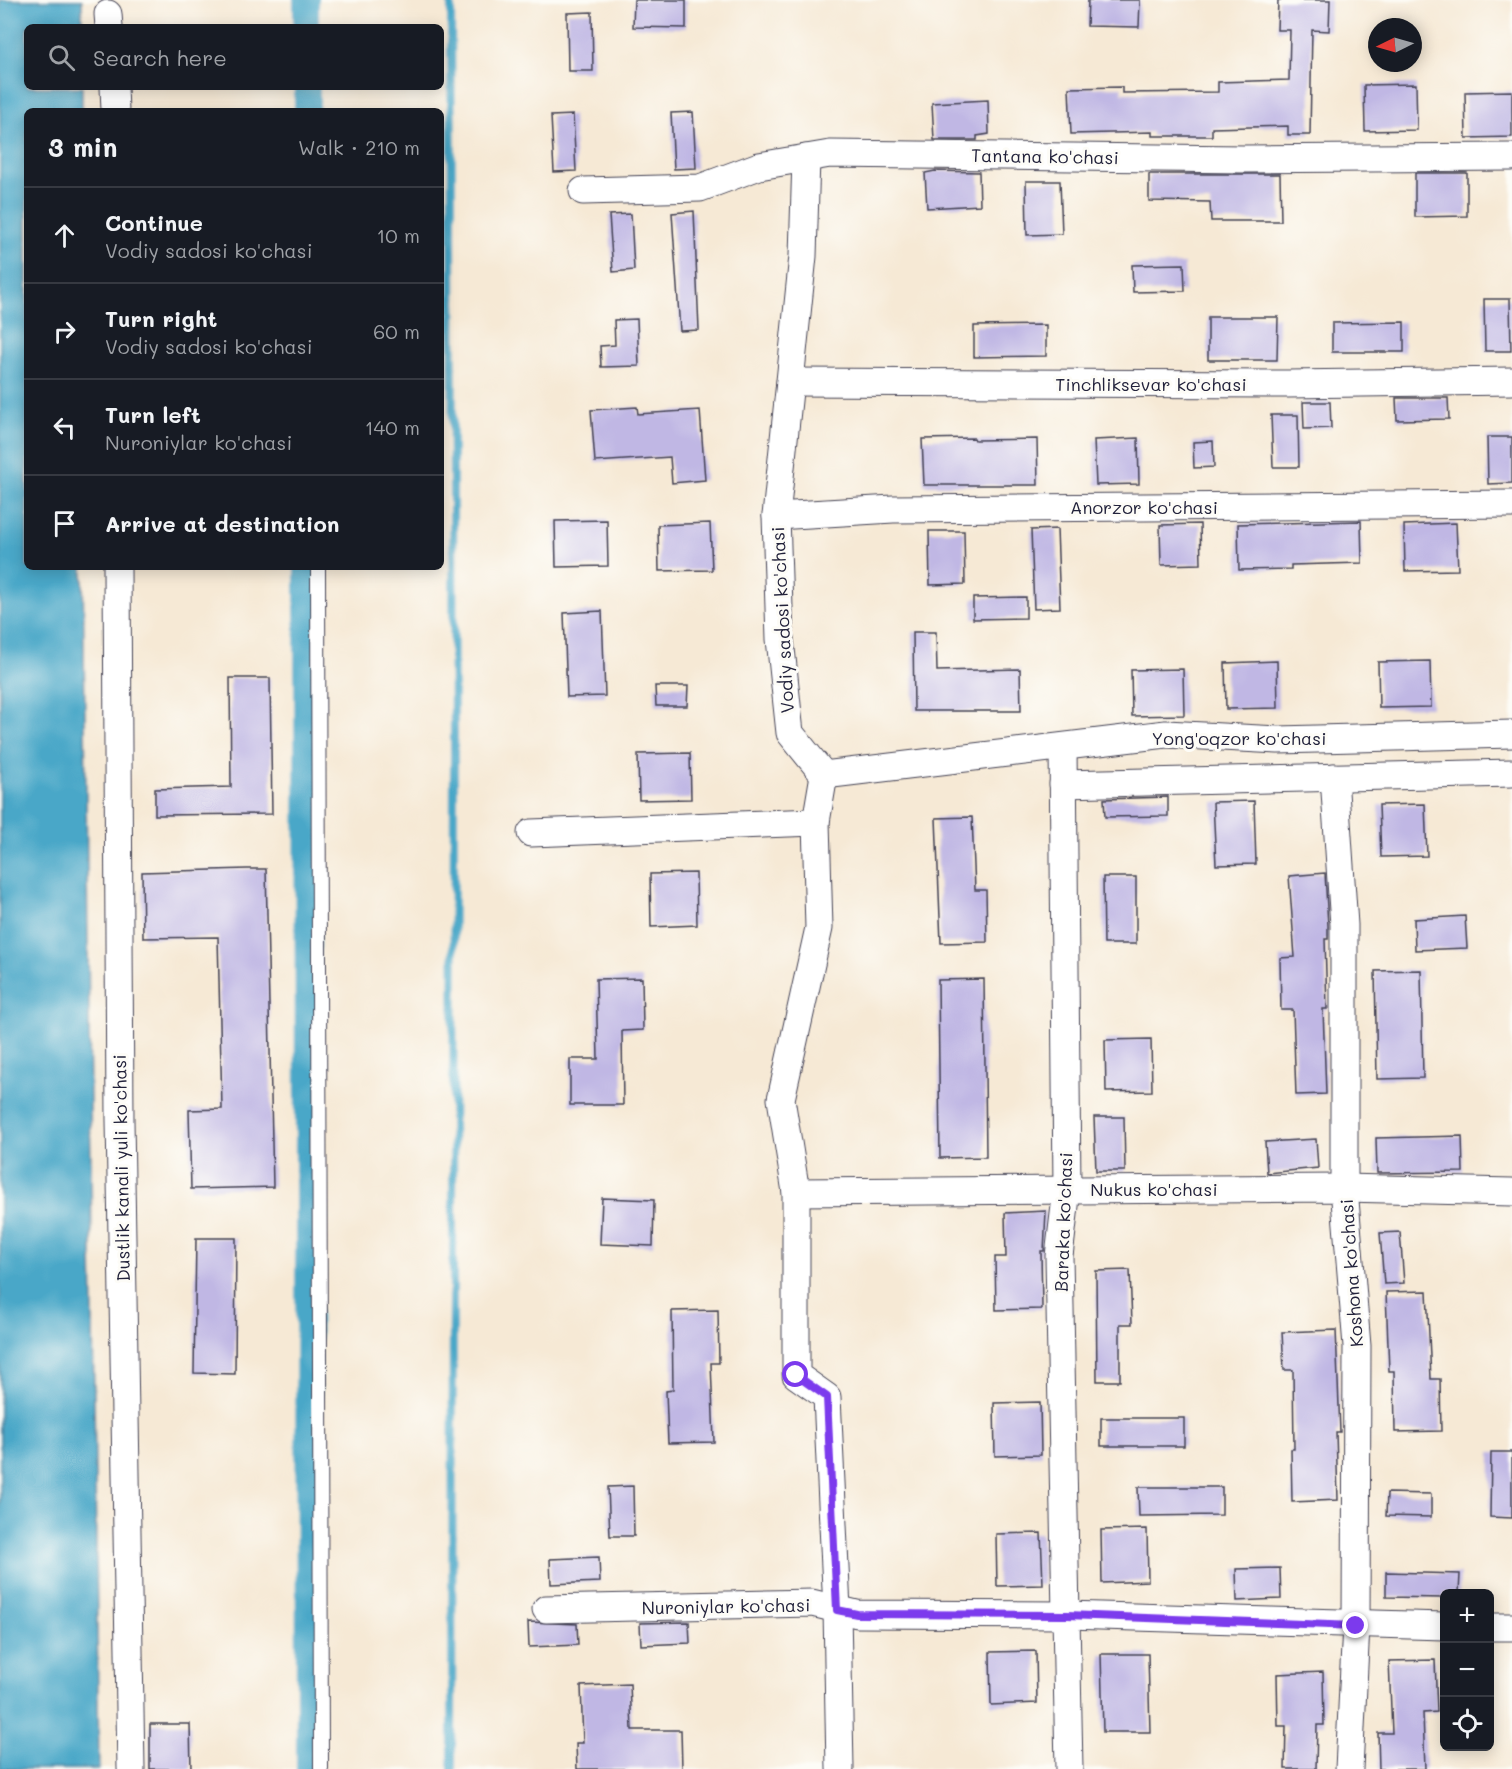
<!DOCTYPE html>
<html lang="en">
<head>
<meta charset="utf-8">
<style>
  :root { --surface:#171b24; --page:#242831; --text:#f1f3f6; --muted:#9ea1a6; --line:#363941 }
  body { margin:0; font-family:Mali,sans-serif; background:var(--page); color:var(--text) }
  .controls { position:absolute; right:18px; bottom:18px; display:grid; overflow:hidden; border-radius:9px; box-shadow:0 3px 15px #0003 }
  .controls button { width:54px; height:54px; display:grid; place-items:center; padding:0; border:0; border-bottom:2px solid var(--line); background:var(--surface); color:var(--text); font:30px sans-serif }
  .compass { position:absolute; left:1368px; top:18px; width:54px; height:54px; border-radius:50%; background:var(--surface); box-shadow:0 3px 15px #0003; rotate:265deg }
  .stop { position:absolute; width:18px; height:18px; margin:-14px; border:4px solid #7c3aed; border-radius:50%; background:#fff }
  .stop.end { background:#7c3aed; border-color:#fff; box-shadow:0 2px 6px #0008 }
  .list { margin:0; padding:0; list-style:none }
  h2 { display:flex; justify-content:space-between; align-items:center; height:78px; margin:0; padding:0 24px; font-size:26px }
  h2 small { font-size:20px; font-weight:400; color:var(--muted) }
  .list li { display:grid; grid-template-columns:39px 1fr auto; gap:18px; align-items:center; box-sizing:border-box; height:96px; padding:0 24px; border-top:2px solid var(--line) }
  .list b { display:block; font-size:22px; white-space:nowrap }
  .list p { margin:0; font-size:20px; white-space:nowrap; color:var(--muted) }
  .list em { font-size:20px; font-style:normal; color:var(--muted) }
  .icon { flex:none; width:33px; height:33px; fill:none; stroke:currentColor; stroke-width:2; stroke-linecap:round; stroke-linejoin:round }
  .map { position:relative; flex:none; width:1512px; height:1769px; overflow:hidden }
  .search { position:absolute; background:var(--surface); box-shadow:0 3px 15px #0003; left:24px; top:24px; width:420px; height:66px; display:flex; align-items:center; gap:15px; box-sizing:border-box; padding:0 21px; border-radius:9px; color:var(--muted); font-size:22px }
  .panel { position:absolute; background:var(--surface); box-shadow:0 3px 15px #0003; left:24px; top:108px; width:420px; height:462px; border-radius:9px }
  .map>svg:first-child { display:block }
  .water { fill:#4aa7c8; stroke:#366482; stroke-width:1.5 }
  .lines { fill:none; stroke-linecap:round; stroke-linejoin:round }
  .stream { stroke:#4aa7c8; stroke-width:8 }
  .canal { stroke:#4aa7c8; stroke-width:26 }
  .building { fill:#c0b7e4 }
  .lane-casing { stroke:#424052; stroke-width:16 }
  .street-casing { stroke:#424052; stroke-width:29 }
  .lane { stroke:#fff; stroke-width:14 }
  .street { stroke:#fff; stroke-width:27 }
  .route { stroke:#7c3aed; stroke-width:8 }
  .labels { text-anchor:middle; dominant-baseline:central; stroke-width:6; stroke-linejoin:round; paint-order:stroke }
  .street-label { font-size:18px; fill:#22223b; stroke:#fdfcf7 }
</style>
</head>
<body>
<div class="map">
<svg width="1512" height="1769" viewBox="0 0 1512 1769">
  <rect width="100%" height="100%" fill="#fdfcf7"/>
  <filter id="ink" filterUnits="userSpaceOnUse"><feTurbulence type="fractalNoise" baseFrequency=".0167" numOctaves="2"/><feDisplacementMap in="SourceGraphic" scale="12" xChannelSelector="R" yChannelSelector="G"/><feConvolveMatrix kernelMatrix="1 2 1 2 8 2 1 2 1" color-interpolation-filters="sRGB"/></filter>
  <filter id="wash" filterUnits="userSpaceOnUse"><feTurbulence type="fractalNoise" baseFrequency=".008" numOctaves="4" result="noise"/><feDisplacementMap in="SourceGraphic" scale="24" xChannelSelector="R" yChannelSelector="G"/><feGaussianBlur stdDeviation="1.35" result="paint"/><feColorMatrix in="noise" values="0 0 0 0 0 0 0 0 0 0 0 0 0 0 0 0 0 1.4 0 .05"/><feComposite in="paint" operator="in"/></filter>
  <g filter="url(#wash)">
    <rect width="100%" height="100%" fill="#f6e9d5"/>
    <path class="water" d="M 0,0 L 82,0 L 82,27 L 27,27 L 27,87 L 82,87 L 82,111 L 27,111 L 27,567 L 83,567 L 99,1769 L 0,1769 Z"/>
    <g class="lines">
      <path class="stream" d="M 451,0 L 454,744 L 452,1769"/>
      <g class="canal">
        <path d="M 306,0 L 306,27"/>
        <path d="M 307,87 L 307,111"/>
        <path d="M 307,567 L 309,1769"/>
      </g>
    </g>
    <g id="blocks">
      <g class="building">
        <path d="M 634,0 L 686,0 L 686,28 L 633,27 Z"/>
        <path d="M 1088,0 L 1140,0 L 1139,27 L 1087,26 Z"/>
        <path d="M 1278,0 L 1330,0 L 1329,31 L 1312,30 L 1310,135 L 1288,135 L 1288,126 L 1212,128 L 1212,136 L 1152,136 L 1152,132 L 1071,134 L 1069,88 L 1122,87 L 1122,93 L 1218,92 L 1218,82 L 1289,80 L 1290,30 L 1277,30 Z"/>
        <path d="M 592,12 L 593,71 L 568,71 L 567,13 Z"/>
        <path d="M 1416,84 L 1417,130 L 1365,131 L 1364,85 Z"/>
        <path d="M 1512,91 L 1512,137 L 1466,138 L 1465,92 Z"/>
        <path d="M 988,100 L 989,134 L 977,136 L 977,140 L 934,140 L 932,103 Z"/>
        <path d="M 693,112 L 696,168 L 674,169 L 671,113 Z"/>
        <path d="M 573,115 L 576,171 L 554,172 L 551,116 Z"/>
        <path d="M 935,171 L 979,172 L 980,205 L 927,208 L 925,173 Z"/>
        <path d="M 1415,173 L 1467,173 L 1467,216 L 1415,217 Z"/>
        <path d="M 1149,174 L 1280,174 L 1281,221 L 1211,221 L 1210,202 L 1149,201 Z"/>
        <path d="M 1026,181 L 1060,181 L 1062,234 L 1027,235 Z"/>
        <path d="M 694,211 L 699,330 L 680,331 L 672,213 Z"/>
        <path d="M 631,214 L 634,270 L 613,272 L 609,215 Z"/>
        <path d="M 1184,264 L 1185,291 L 1133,292 L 1132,265 Z"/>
        <path d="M 1484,299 L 1510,299 L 1511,351 L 1485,351 Z"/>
        <path d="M 1208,317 L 1278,317 L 1277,360 L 1208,360 Z"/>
        <path d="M 637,319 L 639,366 L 601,367 L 600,346 L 615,345 L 614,320 Z"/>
        <path d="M 1404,322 L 1404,352 L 1332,352 L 1332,323 Z"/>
        <path d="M 1046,325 L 1046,356 L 974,357 L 974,326 Z"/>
        <path d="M 1396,398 L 1448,398 L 1449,419 L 1397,420 Z"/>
        <path d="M 1303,402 L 1330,402 L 1331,428 L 1304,429 Z"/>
        <path d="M 637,407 L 638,414 L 700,410 L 705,480 L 672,483 L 670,457 L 595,462 L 591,410 Z"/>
        <path d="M 1271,415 L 1298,415 L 1299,467 L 1273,467 Z"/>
        <path d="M 1487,437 L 1512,437 L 1512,483 L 1488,484 Z"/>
        <path d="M 974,438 L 975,440 L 1037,439 L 1038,485 L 924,485 L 922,439 Z"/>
        <path d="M 1138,438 L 1139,484 L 1096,485 L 1094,440 Z"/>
        <path d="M 1213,441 L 1214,467 L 1194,468 L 1193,442 Z"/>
        <path d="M 607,520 L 608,566 L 556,567 L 555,521 Z"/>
        <path d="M 1361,521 L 1362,563 L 1291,565 L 1291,569 L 1239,570 L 1238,524 Z"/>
        <path d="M 710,523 L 712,570 L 659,571 L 658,525 Z"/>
        <path d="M 1456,523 L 1458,570 L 1405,571 L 1404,525 Z"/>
        <path d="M 1200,524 L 1201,564 L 1161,565 L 1160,525 Z"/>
        <path d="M 1057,529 L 1060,608 L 1034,609 L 1031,530 Z"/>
        <path d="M 929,531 L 964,531 L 965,584 L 930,585 Z"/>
        <path d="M 1026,597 L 1026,618 L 973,619 L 973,598 Z"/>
        <path d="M 602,611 L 605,696 L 567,697 L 564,613 Z"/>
        <path d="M 913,632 L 936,632 L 937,671 L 1020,669 L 1021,711 L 914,711 Z"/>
        <path d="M 1277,661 L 1278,708 L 1226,709 L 1225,663 Z"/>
        <path d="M 1430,661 L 1431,707 L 1379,708 L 1378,662 Z"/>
        <path d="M 1183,669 L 1184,715 L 1132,716 L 1131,670 Z"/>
        <path d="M 230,678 L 270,678 L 272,814 L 155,815 L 155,789 L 231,787 Z"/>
        <path d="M 655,686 L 688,686 L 687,706 L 656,706 Z"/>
        <path d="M 690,753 L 691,799 L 639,800 L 638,754 Z"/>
        <path d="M 1168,797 L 1168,816 L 1105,817 L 1104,799 Z"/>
        <path d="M 1254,801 L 1256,864 L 1216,865 L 1213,802 Z"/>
        <path d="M 1425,804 L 1427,856 L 1381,857 L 1379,805 Z"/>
        <path d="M 972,817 L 975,890 L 986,890 L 987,942 L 941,943 L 936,818 Z"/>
        <path d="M 247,869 L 266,869 L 273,1187 L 191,1189 L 189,1110 L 222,1109 L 218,937 L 143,938 L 142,872 Z"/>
        <path d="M 696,873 L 697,925 L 651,927 L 650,874 Z"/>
        <path d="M 1325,873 L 1328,926 L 1328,939 L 1325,939 L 1327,1009 L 1323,1009 L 1326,1094 L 1296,1095 L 1293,1010 L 1281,1010 L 1280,958 L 1295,957 L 1289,876 Z"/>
        <path d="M 1103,877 L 1136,877 L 1136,944 L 1104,944 Z"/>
        <path d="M 1465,916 L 1467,948 L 1415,950 L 1414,919 Z"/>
        <path d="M 1421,970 L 1423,1078 L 1377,1079 L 1375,971 Z"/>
        <path d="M 642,978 L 643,1030 L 622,1031 L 623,1105 L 570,1105 L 570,1059 L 598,1059 L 596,979 Z"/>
        <path d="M 984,979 L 986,1157 L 940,1158 L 938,980 Z"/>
        <path d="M 1151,1039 L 1152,1091 L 1106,1092 L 1105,1040 Z"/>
        <path d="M 1094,1117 L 1124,1117 L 1125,1171 L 1096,1171 Z"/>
        <path d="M 1462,1136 L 1463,1172 L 1377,1173 L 1376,1138 Z"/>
        <path d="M 1316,1139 L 1318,1168 L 1267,1173 L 1265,1142 Z"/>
        <path d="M 602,1198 L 654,1200 L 653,1246 L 600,1244 Z"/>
        <path d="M 1046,1211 L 1044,1251 L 1041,1251 L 1042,1309 L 996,1310 L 995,1257 L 1006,1257 L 1005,1213 Z"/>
        <path d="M 1400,1232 L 1404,1283 L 1384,1284 L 1380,1233 Z"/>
        <path d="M 196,1238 L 236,1238 L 235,1374 L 194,1373 Z"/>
        <path d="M 1130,1270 L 1132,1324 L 1120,1324 L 1120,1381 L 1097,1381 L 1096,1271 Z"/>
        <path d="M 1427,1291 L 1431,1379 L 1440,1379 L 1441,1431 L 1395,1432 L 1394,1371 L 1389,1371 L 1386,1292 Z"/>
        <path d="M 718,1310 L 719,1363 L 711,1363 L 714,1442 L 668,1443 L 666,1391 L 673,1390 L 672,1311 Z"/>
        <path d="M 1336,1330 L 1340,1432 L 1336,1432 L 1338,1500 L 1292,1502 L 1291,1449 L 1294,1449 L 1293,1370 L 1284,1370 L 1282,1332 Z"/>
        <path d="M 1040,1402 L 1041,1455 L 995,1456 L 994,1403 Z"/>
        <rect x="1101" y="1418" width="83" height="28"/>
        <path d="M 1491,1452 L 1512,1452 L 1512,1518 L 1490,1517 Z"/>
        <path d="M 633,1486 L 634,1536 L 610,1536 L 608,1487 Z"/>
        <path d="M 1138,1487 L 1222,1487 L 1222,1515 L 1139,1516 Z"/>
        <path d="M 1387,1493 L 1431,1494 L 1431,1517 L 1386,1516 Z"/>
        <path d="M 1147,1529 L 1148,1581 L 1102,1583 L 1101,1530 Z"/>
        <path d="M 1041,1533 L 1043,1585 L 997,1586 L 996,1534 Z"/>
        <path d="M 599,1557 L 600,1582 L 551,1584 L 550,1559 Z"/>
        <path d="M 1280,1568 L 1281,1599 L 1237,1601 L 1236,1569 Z"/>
        <path d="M 1386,1572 L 1460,1574 L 1459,1593 L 1444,1593 L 1444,1598 L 1386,1597 Z"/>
        <path d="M 528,1622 L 577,1624 L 578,1645 L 529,1647 Z"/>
        <path d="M 689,1622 L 690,1643 L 641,1645 L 640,1623 Z"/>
        <path d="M 1036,1651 L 1037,1703 L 991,1705 L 990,1652 Z"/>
        <path d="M 1101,1654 L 1148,1654 L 1150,1732 L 1103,1732 Z"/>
        <path d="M 1435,1660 L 1437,1712 L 1423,1713 L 1425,1769 L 1379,1769 L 1378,1733 L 1392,1733 L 1389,1661 Z"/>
        <path d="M 1323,1672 L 1324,1725 L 1317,1725 L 1316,1769 L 1285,1769 L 1286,1726 L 1278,1726 L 1277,1674 Z"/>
        <path d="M 630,1684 L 632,1730 L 681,1730 L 682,1769 L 577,1769 L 576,1743 L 583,1743 L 581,1686 Z"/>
        <path d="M 150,1724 L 190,1724 L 191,1769 L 150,1769 Z"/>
      </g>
    </g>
  </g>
  <g filter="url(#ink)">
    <use href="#blocks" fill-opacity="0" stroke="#424052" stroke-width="1.5"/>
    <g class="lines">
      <g class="lane-casing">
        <path id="lane" d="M 318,567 L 321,1769"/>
      </g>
      <g class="street-casing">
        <g id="street">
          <path d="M 108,14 L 109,27"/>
          <path d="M 114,87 L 115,111"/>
          <path d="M 806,158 L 803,256 L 776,516 L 780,639 L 790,733 L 824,775 L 816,822 L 819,928 L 781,1099 L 796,1192 L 796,1375 L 827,1397 L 837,1610 L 840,1769"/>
          <path d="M 583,191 L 700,188 L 759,166 L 830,154 L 1244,159 L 1512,157"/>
          <path d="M 790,382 L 1288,384 L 1512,381"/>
          <path d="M 776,516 L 893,509 L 1512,504"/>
          <path d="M 117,567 L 120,1120 L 131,1769"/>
          <path d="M 1063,747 L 1067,1189 L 1059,1256 L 1069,1769"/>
          <path d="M 824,775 L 1166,734 L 1278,740 L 1512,734"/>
          <path d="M 1334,777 L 1344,925 L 1344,1188 L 1357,1346 L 1356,1625 L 1349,1769"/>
          <path d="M 1063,784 L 1512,773"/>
          <path d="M 531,833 L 816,822"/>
          <path d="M 796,1192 L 1344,1188 L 1512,1192"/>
          <path d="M 546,1609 L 812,1603 L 857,1614 L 1067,1615 L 1444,1626"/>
          <path d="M 1490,1627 L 1512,1627"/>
        </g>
      </g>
      <use href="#lane" class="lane"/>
      <use href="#street" class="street"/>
    </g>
  </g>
  <g class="lines" filter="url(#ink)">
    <path class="route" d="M 796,1375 L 827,1397 L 837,1610 L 857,1614 L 1067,1615 L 1356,1626"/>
  </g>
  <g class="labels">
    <g class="street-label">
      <text transform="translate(1045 156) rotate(1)">Tantana ko'chasi</text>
      <text x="1151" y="384">Tinchliksevar ko'chasi</text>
      <text x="1144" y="507">Anorzor ko'chasi</text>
      <text transform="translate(782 620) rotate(-93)">Vodiy sadosi ko'chasi</text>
      <text x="1239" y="738">Yong'oqzor ko'chasi</text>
      <text transform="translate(121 1168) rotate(-91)">Dustlik kanali yuli ko'chasi</text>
      <text x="1154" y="1189">Nukus ko'chasi</text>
      <text transform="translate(1063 1222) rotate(-88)">Baraka ko'chasi</text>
      <text transform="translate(1351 1273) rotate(-94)">Koshona ko'chasi</text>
      <text transform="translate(726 1606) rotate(-1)">Nuroniylar ko'chasi</text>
    </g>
  </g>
</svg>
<div class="controls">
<button>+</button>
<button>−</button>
<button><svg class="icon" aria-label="locate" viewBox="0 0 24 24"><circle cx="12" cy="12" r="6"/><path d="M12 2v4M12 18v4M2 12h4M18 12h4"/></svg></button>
</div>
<svg class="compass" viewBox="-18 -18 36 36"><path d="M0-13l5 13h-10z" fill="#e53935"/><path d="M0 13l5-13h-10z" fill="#9ea1a6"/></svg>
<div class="stop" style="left:796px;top:1375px"></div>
<div class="stop end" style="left:1356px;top:1626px"></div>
<div class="search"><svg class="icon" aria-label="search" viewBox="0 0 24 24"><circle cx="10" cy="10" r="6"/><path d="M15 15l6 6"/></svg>Search here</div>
<section class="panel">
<h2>3 min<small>Walk · 210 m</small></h2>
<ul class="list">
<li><svg class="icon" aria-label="ahead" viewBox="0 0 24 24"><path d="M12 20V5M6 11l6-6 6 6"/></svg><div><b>Continue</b><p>Vodiy sadosi ko'chasi</p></div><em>10 m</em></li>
<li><svg class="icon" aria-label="right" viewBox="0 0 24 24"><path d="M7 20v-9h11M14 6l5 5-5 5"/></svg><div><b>Turn right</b><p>Vodiy sadosi ko'chasi</p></div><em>60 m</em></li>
<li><svg class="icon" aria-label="left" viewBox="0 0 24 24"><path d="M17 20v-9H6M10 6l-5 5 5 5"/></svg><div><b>Turn left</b><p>Nuroniylar ko'chasi</p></div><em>140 m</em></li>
<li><svg class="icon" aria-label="arrive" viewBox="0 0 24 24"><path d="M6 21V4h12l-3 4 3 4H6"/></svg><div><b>Arrive at destination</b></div></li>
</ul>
</section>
</div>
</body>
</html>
